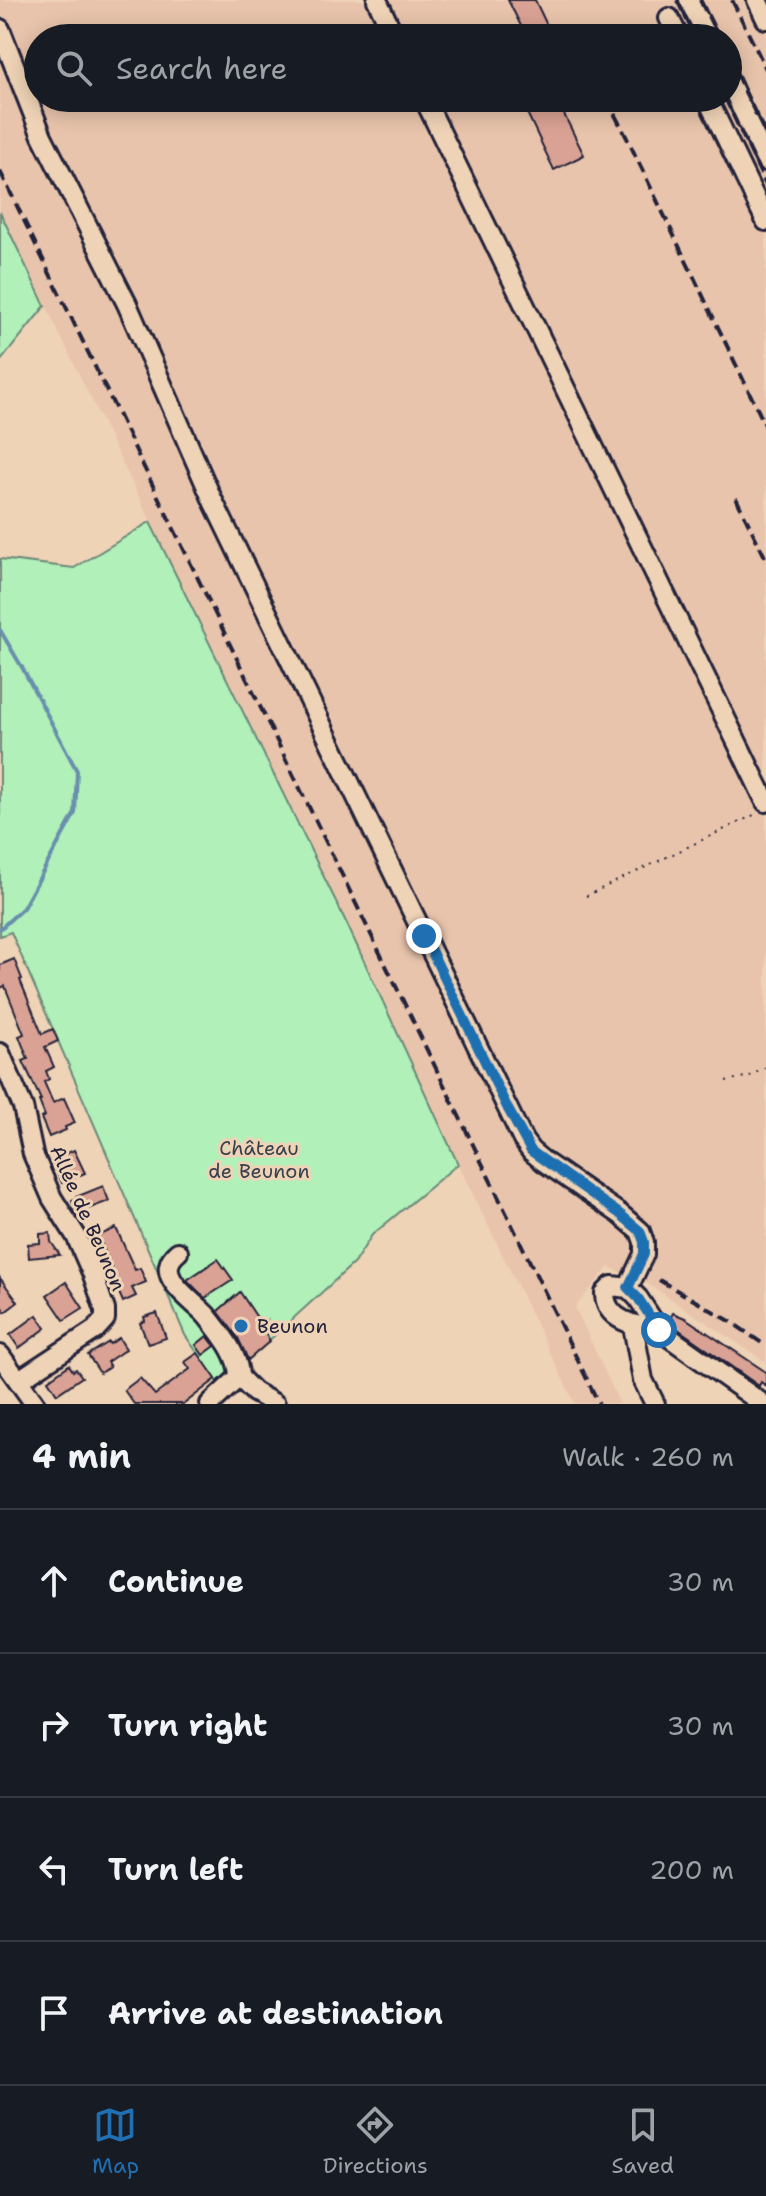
<!DOCTYPE html>
<html lang="en">
<head>
<meta charset="utf-8">
<style>
  :root { --surface:#171b24; --page:#20242c; --text:#f1f3f6; --muted:#9ea1a6; --line:#363941; --accent:#1f6fb2 }
  body { margin:0; font-family:"Shantell Sans",sans-serif; background:var(--page); color:var(--text) }
  .stop { position:absolute; width:24px; height:24px; margin:-18px; border:6px solid #1f6fb2; border-radius:50%; background:#fff }
  .stop.end { background:#1f6fb2; border-color:#fff; box-shadow:0 2px 8px #0008 }
  .list { margin:0; padding:0; list-style:none }
  h2 { display:flex; justify-content:space-between; align-items:center; height:104px; margin:0; padding:0 32px; font-size:34px }
  h2 small { font-size:26px; font-weight:400; color:var(--muted) }
  .list li { display:grid; grid-template-columns:52px 1fr auto; gap:24px; align-items:center; box-sizing:border-box; height:144px; padding:0 32px; border-top:2px solid var(--line) }
  .list b { display:block; font-size:30px; white-space:nowrap }
  .list em { font-size:26px; font-style:normal; color:var(--muted) }
  .icon { flex:none; width:44px; height:44px; fill:none; stroke:currentColor; stroke-width:2; stroke-linecap:round; stroke-linejoin:round }
  .map { position:relative; flex:none; width:766px; height:1404px; overflow:hidden }
  .search { position:absolute; background:var(--surface); box-shadow:0 4px 20px #0003; left:24px; right:24px; top:24px; height:88px; display:flex; align-items:center; gap:20px; box-sizing:border-box; padding:0 28px; border-radius:44px; color:var(--muted); font-size:30px }
  .sheet { height:680px; background:var(--surface) }
  nav { display:flex; justify-content:space-around; align-items:center; box-sizing:border-box; height:112px; border-top:2px solid var(--line); background:var(--surface); font-size:22px; color:var(--muted) }
  nav a { display:grid; justify-items:center; gap:4px }
  nav .on { color:var(--accent) }
  .map>svg:first-child { display:block }
  .built { fill:#e9c4ac; fill-rule:evenodd }
  .green { fill:#b1f0b8; stroke:#6a897a; stroke-width:2 }
  .lines { fill:none; stroke-linecap:round; stroke-linejoin:round }
  .stream { stroke:#688fad; stroke-width:4 }
  .building { fill:#daa294; stroke:#22223b; stroke-width:2 }
  .minor-casing { stroke:#22223b; stroke-width:24 }
  .path { stroke:#22223b; stroke-width:2; stroke-dasharray:2 6; stroke-linecap:butt }
  .minor { stroke:#efd3b6; stroke-width:18 }
  .rail { stroke:#22223b; stroke-width:4; stroke-dasharray:12 6; stroke-linecap:butt }
  .route { stroke:#1f6fb2; stroke-width:10 }
  .poi-dot { fill:#1f6fb2; stroke:#efd3b6; stroke-width:3 }
  .labels { text-anchor:middle; dominant-baseline:central; stroke-width:6; stroke-linejoin:round; paint-order:stroke }
  .park-label { font-size:20px; fill:#37414e; stroke:#efd3b6 }
  .street-label { font-size:20px; fill:#22223b; stroke:#efd3b6 }
  .poi-label { font-size:20px; fill:#22223b; stroke:#efd3b6; text-anchor:start }
</style>
</head>
<body>
<div class="map">
<svg width="766" height="1404" viewBox="0 0 766 1404">
  <rect width="100%" height="100%" fill="#efd3b6"/>
  <filter id="ink" filterUnits="userSpaceOnUse"><feTurbulence type="fractalNoise" baseFrequency=".0125" numOctaves="2"/><feDisplacementMap in="SourceGraphic" scale="16" xChannelSelector="R" yChannelSelector="G"/><feConvolveMatrix kernelMatrix="1 2 1 2 8 2 1 2 1" color-interpolation-filters="sRGB"/></filter>
  <g filter="url(#ink)">
    <path class="built" d="M 0,0 L 766,0 L 766,1362 L 648,1284 L 609,1267 L 575,1307 L 620,1404 L 575,1404 L 458,1164 L 346,922 L 0,212 ZM 38,38 L 728,38 L 728,98 L 38,98 Z"/>
    <g class="green">
      <path d="M 0,212 L 45,306 L 0,362 Z"/>
      <path d="M 150,522 L 346,922 L 458,1164 L 372,1235 L 354,1263 L 220,1385 L 185,1335 L 11,932 L 0,936 L 0,559 L 74,568 Z"/>
    </g>
    <g class="lines">
      <path class="stream" d="M 0,630 L 23,669 L 77,771 L 75,813 L 23,908 L 0,929"/>
    </g>
    <g class="building">
      <path d="M 508,0 L 535,0 L 553,38 L 527,38 Z"/>
      <path d="M 520,98 L 556,98 L 584,155 L 554,170 Z"/>
      <path d="M 14,959 L 22,979 L 20,980 L 42,1034 L 53,1029 L 58,1041 L 45,1047 L 54,1067 L 46,1071 L 49,1079 L 44,1082 L 53,1103 L 64,1098 L 75,1123 L 65,1127 L 66,1130 L 49,1137 L 41,1118 L 45,1116 L 39,1101 L 41,1100 L 23,1061 L 28,1059 L 19,1036 L 24,1034 L 6,989 L 5,986 L 0,988 L 0,965 Z"/>
      <path d="M 74,1150 L 85,1173 L 62,1183 L 56,1169 L 60,1167 L 56,1158 Z"/>
      <path d="M 103,1186 L 109,1201 L 77,1213 L 72,1201 L 77,1199 L 76,1197 Z"/>
      <path d="M 116,1228 L 135,1270 L 140,1268 L 146,1282 L 132,1288 L 136,1296 L 123,1302 L 113,1279 L 116,1278 L 98,1236 Z"/>
      <path d="M 50,1233 L 51,1242 L 60,1255 L 29,1258 L 28,1244 L 40,1243 L 40,1234 Z"/>
      <path d="M 218,1259 L 233,1280 L 205,1298 L 187,1280 Z"/>
      <path d="M 0,1278 L 18,1302 L 5,1312 L 0,1304 Z"/>
      <path d="M 66,1282 L 83,1308 L 64,1320 L 47,1295 Z"/>
      <path d="M 240,1292 L 260,1322 L 267,1320 L 264,1330 L 270,1341 L 248,1360 L 238,1338 L 218,1311 Z"/>
      <path d="M 157,1313 L 166,1338 L 148,1344 L 140,1323 L 145,1321 L 144,1317 Z"/>
      <path d="M 673,1313 L 685,1318 L 766,1372 L 766,1386 L 761,1382 L 759,1386 L 668,1322 Z"/>
      <path d="M 37,1315 L 46,1328 L 19,1348 L 10,1335 Z"/>
      <path d="M 207,1336 L 215,1346 L 203,1355 L 196,1345 Z"/>
      <path d="M 119,1338 L 126,1349 L 107,1362 L 110,1367 L 100,1373 L 88,1355 L 109,1342 L 110,1344 Z"/>
      <path d="M 198,1353 L 216,1379 L 184,1404 L 134,1404 L 124,1390 L 140,1378 L 155,1395 L 190,1369 L 185,1362 Z"/>
      <path d="M 69,1365 L 73,1371 L 76,1369 L 82,1377 L 57,1394 L 48,1380 Z"/>
    </g>
    <g class="lines">
      <g class="minor-casing">
        <g id="minor">
          <path d="M 377,0 L 395,38"/>
          <path d="M 689,0 L 708,38"/>
          <path d="M 757,0 L 766,19"/>
          <path d="M 669,18 L 679,38"/>
          <path d="M 0,29 L 42,136 L 127,304 L 213,501 L 523,1140 L 531,1151 L 543,1161 L 620,1214 L 640,1231 L 644,1242 L 644,1254 L 628,1288"/>
          <path d="M 728,79 L 766,161"/>
          <path d="M 424,98 L 766,802"/>
          <path d="M 707,98 L 766,221"/>
          <path d="M 0,1053 L 23,1107 L 33,1154 L 52,1198 L 76,1236 L 93,1275 L 105,1310 L 105,1319 L 95,1330 L 19,1380"/>
          <path d="M 178,1252 C 150,1275 193,1300 207,1316 C 220,1333 239,1354 239,1377 L 210,1404"/>
          <path d="M 633,1326 L 643,1380 L 655,1404"/>
          <path d="M 659,1330 C 636,1326 605,1321 605,1293 L 612,1286 L 628,1288 L 638,1298 L 659,1330 L 763,1404"/>
          <path d="M 0,1355 L 35,1404"/>
          <path d="M 239,1377 L 254,1392 L 275,1404"/>
        </g>
      </g>
      <g class="path">
        <path d="M 586,896 L 754,815"/>
        <path d="M 726,1081 L 750,1076 L 766,1067"/>
      </g>
      <use href="#minor" class="minor"/>
      <g class="rail">
        <path d="M 677,0 L 696,38"/>
        <path d="M 700,0 L 719,38"/>
        <path d="M 732,0 L 766,69"/>
        <path d="M 570,35 L 572,38"/>
        <path d="M 728,57 L 766,135"/>
        <path d="M 606,98 L 627,138 L 766,427"/>
        <path d="M 725,98 L 766,185"/>
        <path d="M 0,171 L 599,1404"/>
        <path d="M 736,498 L 766,559"/>
        <path d="M 659,1280 L 730,1321 L 766,1346"/>
      </g>
    </g>
  </g>
  <g class="lines" filter="url(#ink)">
    <path class="route" d="M 424,936 L 508,1109 L 531,1151 L 620,1214 L 640,1231 L 644,1242 L 644,1254 L 628,1288 L 638,1298 L 659,1330"/>
  </g>
  <circle class="poi-dot" cx="241" cy="1326" r="8"/>
  <g class="labels">
    <g class="park-label">
      <text x="259" y="1148">Château<tspan x="259" dy="23">de Beunon</tspan></text>
    </g>
    <g class="street-label">
      <text transform="translate(88 1218) rotate(66)">Allée de Beunon</text>
    </g>
    <g class="poi-label">
      <text x="257" y="1326">Beunon</text>
    </g>
  </g>
</svg>
<div class="stop" style="left:659px;top:1330px"></div>
<div class="stop end" style="left:424px;top:936px"></div>
<div class="search"><svg class="icon" aria-label="search" viewBox="0 0 24 24"><circle cx="10" cy="10" r="6"/><path d="M15 15l6 6"/></svg>Search here</div>
</div>
<section class="sheet">
<h2>4 min<small>Walk · 260 m</small></h2>
<ul class="list">
<li><svg class="icon" aria-label="ahead" viewBox="0 0 24 24"><path d="M12 20V5M6 11l6-6 6 6"/></svg><div><b>Continue</b></div><em>30 m</em></li>
<li><svg class="icon" aria-label="right" viewBox="0 0 24 24"><path d="M7 20v-9h11M14 6l5 5-5 5"/></svg><div><b>Turn right</b></div><em>30 m</em></li>
<li><svg class="icon" aria-label="left" viewBox="0 0 24 24"><path d="M17 20v-9H6M10 6l-5 5 5 5"/></svg><div><b>Turn left</b></div><em>200 m</em></li>
<li><svg class="icon" aria-label="arrive" viewBox="0 0 24 24"><path d="M6 21V4h12l-3 4 3 4H6"/></svg><div><b>Arrive at destination</b></div></li>
</ul>
</section>
<nav>
<a class="on"><svg class="icon" aria-label="map" viewBox="0 0 24 24"><path d="M3 6l6-2 6 2 6-2v14l-6 2-6-2-6 2zM9 4v14M15 6v14"/></svg>Map</a>
<a><svg class="icon" aria-label="directions" viewBox="0 0 24 24"><path d="M12 3l9 9-9 9-9-9zM9 14v-3h6M13 9l2 2-2 2"/></svg>Directions</a>
<a><svg class="icon" aria-label="saved" viewBox="0 0 24 24"><path d="M7 4h10v16l-5-4-5 4z"/></svg>Saved</a>
</nav>
</body>
</html>
